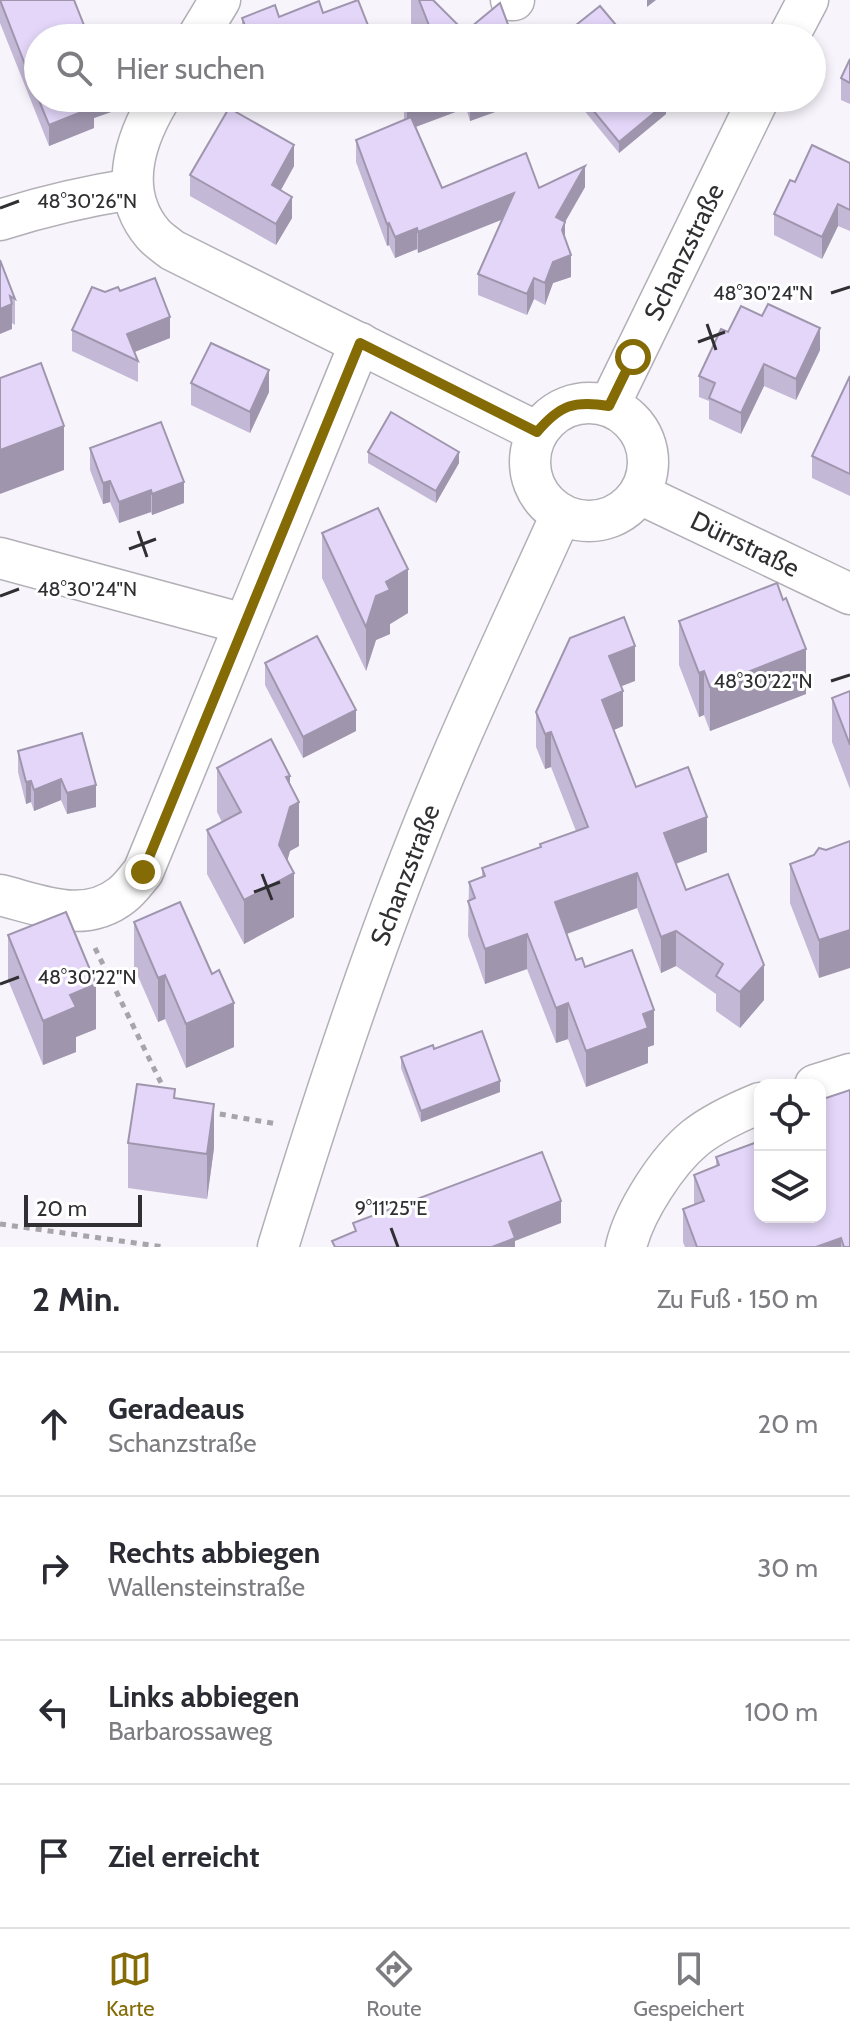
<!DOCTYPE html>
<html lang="de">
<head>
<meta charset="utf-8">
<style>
  :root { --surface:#fff; --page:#f2f2f3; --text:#2b2b33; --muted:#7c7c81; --line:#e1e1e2; --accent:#846b06 }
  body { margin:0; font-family:Cabin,sans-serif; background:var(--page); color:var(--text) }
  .controls { position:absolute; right:24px; bottom:24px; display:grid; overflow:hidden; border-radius:16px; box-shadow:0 4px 12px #0003 }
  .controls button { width:72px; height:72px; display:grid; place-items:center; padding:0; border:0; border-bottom:2px solid var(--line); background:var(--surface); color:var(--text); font:40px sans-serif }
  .scale { position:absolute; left:24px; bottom:20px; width:118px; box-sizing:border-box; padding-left:8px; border:4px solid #302f32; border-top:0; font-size:22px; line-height:28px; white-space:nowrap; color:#302f32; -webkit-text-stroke:6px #fff; paint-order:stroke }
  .stop { position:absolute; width:24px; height:24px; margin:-18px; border:6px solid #846b06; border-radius:50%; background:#fff }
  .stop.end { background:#846b06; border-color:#fff; box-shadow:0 2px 8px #0008 }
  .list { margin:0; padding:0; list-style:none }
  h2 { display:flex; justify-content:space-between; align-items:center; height:104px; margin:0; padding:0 32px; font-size:34px }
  h2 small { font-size:26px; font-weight:400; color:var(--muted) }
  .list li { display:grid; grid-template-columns:52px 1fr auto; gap:24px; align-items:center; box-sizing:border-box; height:144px; padding:0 32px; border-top:2px solid var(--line) }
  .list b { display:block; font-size:30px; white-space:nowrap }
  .list p { margin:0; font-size:26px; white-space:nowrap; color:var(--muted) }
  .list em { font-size:26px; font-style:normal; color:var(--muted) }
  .icon { flex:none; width:44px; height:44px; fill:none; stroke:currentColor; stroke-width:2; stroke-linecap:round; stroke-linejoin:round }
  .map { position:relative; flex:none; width:850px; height:1247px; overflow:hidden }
  .search { position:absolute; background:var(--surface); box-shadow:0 4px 12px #0003; left:24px; right:24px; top:24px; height:88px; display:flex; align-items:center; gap:20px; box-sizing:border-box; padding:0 28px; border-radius:44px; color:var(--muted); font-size:30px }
  .sheet { height:680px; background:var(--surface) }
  nav { display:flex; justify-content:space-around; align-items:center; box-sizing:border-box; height:112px; border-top:2px solid var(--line); background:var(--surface); font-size:22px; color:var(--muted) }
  nav a { display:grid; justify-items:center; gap:4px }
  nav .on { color:var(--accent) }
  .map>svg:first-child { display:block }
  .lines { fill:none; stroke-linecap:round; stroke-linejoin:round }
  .minor-casing { stroke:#b2b0b6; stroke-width:43 }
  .path { stroke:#a7a5aa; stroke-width:5; stroke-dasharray:6 6; stroke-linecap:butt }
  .minor { stroke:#fff; stroke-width:40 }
  .wall { fill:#c3b8d5 }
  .shaded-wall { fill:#9f96ae }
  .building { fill:#e3d6f8; stroke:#9f96ae; stroke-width:2 }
  .route { stroke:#846b06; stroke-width:10 }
  .ticks { fill:none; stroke:#302f32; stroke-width:3 }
  .labels { text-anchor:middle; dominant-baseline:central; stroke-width:6; stroke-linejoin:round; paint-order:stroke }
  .street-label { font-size:26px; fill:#302f32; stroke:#fff }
  .ticks-label { font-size:20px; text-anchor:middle; fill:#302f32; stroke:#fff; stroke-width:6; stroke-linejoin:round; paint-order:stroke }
</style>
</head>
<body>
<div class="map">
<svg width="850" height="1247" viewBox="0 0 850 1247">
  <rect width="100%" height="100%" fill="#f7f4fb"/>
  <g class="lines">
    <g class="minor-casing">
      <g id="minor">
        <path d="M 511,0 L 514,0"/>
        <path d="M 197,38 L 220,0"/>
        <path d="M 788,38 L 808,0"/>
        <path d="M 160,98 C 135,139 117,192 153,234 C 158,240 166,245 172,250 L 537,432"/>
        <path d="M 0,220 C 44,206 87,196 132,189"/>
        <circle cx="589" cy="462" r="59"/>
        <path d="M 609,406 L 759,98"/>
        <path d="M 640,494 L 850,594"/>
        <path d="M 0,558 L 244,624"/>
        <path d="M 0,895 C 41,905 84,925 122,895 C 130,889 136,880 143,872 L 360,343"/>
        <path d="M 815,1085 L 850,1074"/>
        <path d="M 278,1247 C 319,1113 362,980 414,849 C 458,736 511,626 561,515"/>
        <path d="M 626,1247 C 634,1212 667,1161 695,1138 C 714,1123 738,1112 760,1103"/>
      </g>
    </g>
    <g class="path">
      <path d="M 95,948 L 166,1093"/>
      <path d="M 208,1112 L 277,1124"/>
      <path d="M 0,1224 L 164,1247"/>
    </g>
    <use href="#minor" class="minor"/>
  </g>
  <g class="wall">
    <path d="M 0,0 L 111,98 L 111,112 L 94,118 L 94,128 L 49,146 L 0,23 Z"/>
    <path d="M 411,0 L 433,0 L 465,32 L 513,38 L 417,38 L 411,23 Z"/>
    <path d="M 323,13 L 373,38 L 242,38 L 242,18 L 279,17 Z"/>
    <path d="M 850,59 L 850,104 L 841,100 L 841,78 Z"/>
    <path d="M 404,98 L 509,98 L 509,107 L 470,121 L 466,108 L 416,127 L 442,188 L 585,187 L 565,222 L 565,239 L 571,277 L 553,283 L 545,305 L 534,299 L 527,315 L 478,295 L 478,274 L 502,219 L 418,253 L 417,249 L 395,258 L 389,245 L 387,246 L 356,162 L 356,140 L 404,120 Z"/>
    <path d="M 574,98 L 662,98 L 666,114 L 619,153 Z"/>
    <path d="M 850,163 L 850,231 L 838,226 L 822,259 L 774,235 L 774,214 L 795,182 Z"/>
    <path d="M 294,166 L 281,190 L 292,218 L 276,245 L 190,196 L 190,175 Z"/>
    <path d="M 0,260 L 15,299 L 15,325 L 12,323 L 12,329 Z"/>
    <path d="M 120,291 L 170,338 L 134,352 L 138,361 L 138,382 L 72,351 L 72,330 L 105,292 Z"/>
    <path d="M 728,332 L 820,350 L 796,400 L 764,386 L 741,434 L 709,419 L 709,401 L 699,397 L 699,376 Z"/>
    <path d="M 850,376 L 850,496 L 812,478 L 812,456 Z"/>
    <path d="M 191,383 L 269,392 L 250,433 L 191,405 Z"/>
    <path d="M 90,448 L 184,503 L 152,515 L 151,512 L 119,523 L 110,502 L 103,504 L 90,470 Z"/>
    <path d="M 368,452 L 459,463 L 436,503 L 368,463 Z"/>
    <path d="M 322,533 L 408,613 L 390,624 L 390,634 L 376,640 L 366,671 L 322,578 Z"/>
    <path d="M 679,621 L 806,694 L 710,731 L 704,715 L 699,717 L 679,665 Z"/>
    <path d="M 265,663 L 356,731 L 303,758 L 265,685 Z"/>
    <path d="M 635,681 L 621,686 L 623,726 L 614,730 L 636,787 L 707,852 L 676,864 L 686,890 L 764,1000 L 740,1028 L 716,1011 L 716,994 L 676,966 L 661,973 L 637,908 L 567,934 L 576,960 L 585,967 L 654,1045 L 648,1047 L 648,1063 L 586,1087 L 568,1039 L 556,1043 L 527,969 L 485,984 L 468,936 L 469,882 L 482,877 L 482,868 L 540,847 L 540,844 L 576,831 L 551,767 L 545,769 L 536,747 L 536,712 Z"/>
    <path d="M 850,691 L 850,789 L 832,742 L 832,698 Z"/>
    <path d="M 82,733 L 96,807 L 67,814 L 61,800 L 34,811 L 31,802 L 26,804 L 18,772 L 18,751 Z"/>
    <path d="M 217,768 L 290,784 L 299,846 L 290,851 L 287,861 L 294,917 L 244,944 L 207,874 L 207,830 L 222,822 L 217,812 Z"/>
    <path d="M 826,850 L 819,978 L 790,903 L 790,864 Z"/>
    <path d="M 134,922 L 234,1047 L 186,1068 L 165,1019 L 158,1022 L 134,967 Z"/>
    <path d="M 8,935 L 96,1029 L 76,1037 L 76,1052 L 43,1065 L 8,980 Z"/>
    <path d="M 434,1049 L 500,1092 L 421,1122 L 401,1068 L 401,1057 Z"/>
    <path d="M 175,1098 L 214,1148 L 207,1199 L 128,1188 L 128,1143 Z"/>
    <path d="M 716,1157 L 820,1217 L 850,1247 L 685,1247 L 683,1242 L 683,1209 L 694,1205 L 694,1175 L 716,1167 Z"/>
  </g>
  <g class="shaded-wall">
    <path d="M 647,0 L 656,0 L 647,7 Z"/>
    <path d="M 92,98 L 111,98 L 111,112 L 94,118 L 94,128 L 49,146 L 49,125 Z"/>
    <path d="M 407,98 L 466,98 L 466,108 L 407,130 Z"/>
    <path d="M 470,98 L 509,98 L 509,107 L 470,121 Z"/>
    <path d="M 666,103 L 666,114 L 619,153 L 619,142 Z"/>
    <path d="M 294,145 L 294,166 L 272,206 L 272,185 Z"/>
    <path d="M 585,166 L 585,187 L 565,222 L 565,243 L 556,217 Z"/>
    <path d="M 514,193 L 514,215 L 418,253 L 418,232 Z"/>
    <path d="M 292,197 L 292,218 L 276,245 L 276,224 Z"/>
    <path d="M 838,204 L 838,226 L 822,259 L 822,237 Z"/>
    <path d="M 389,223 L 389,245 L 387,246 L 387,224 Z"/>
    <path d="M 417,228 L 417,249 L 395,258 L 395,237 Z"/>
    <path d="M 571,255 L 571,277 L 553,283 L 545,305 L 545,283 L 553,262 Z"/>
    <path d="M 534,278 L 534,299 L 527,315 L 527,294 Z"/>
    <path d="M 12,304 L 12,329 L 0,334 L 0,309 Z"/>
    <path d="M 170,317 L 170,338 L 127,355 L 127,334 Z"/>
    <path d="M 820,328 L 820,350 L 796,400 L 796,379 Z"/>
    <path d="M 764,364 L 764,386 L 741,434 L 741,413 Z"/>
    <path d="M 269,370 L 269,392 L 250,433 L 250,412 Z"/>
    <path d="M 64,426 L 64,470 L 0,494 L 0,450 Z"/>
    <path d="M 459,452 L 459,463 L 436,503 L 436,491 Z"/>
    <path d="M 110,481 L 110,502 L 103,504 L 103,483 Z"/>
    <path d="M 184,482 L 184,503 L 152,515 L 152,494 Z"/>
    <path d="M 151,490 L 151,512 L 119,523 L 119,502 Z"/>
    <path d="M 408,569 L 408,613 L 390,624 L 390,634 L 376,640 L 366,671 L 366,627 L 376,596 L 386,582 Z"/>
    <path d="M 635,646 L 635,681 L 609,691 L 609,656 Z"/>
    <path d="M 806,649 L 806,694 L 710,731 L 710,687 Z"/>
    <path d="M 704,671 L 704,715 L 699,717 L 699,673 Z"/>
    <path d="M 623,691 L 623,726 L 602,735 L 602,700 Z"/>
    <path d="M 356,710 L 356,731 L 303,758 L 303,737 Z"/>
    <path d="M 551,732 L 551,767 L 545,769 L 545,734 Z"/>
    <path d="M 290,776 L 290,807 L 299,802 L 299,846 L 290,851 L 282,879 L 294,873 L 294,917 L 244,944 L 244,900 L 279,845 L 286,777 Z"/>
    <path d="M 61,779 L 61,800 L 34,811 L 34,790 Z"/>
    <path d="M 31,781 L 31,802 L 26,804 L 26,782 Z"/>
    <path d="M 96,785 L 96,807 L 67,814 L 67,793 Z"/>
    <path d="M 707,817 L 707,852 L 664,868 L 664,833 Z"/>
    <path d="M 637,873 L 637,908 L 555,938 L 555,902 Z"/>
    <path d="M 850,930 L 850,968 L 819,978 L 819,940 Z"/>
    <path d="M 676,931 L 676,966 L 661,973 L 661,937 Z"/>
    <path d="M 527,934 L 527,969 L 485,984 L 485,949 Z"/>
    <path d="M 764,965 L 764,1000 L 740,1028 L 740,992 Z"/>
    <path d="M 165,975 L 165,1019 L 158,1022 L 158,978 Z"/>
    <path d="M 96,984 L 96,1029 L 76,1037 L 76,1052 L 43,1065 L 43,1021 L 70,995 Z"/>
    <path d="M 234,1003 L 234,1047 L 186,1068 L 186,1024 Z"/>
    <path d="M 568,1003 L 568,1039 L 556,1043 L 556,1008 Z"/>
    <path d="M 654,1010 L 654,1045 L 648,1047 L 648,1063 L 586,1087 L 586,1051 L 643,1014 Z"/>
    <path d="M 500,1081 L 500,1092 L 421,1122 L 421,1111 Z"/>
    <path d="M 214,1104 L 214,1148 L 207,1199 L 207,1154 Z"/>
    <path d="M 561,1201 L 561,1223 L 515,1241 L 515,1247 L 492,1247 L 509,1222 Z"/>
    <path d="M 841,1238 L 841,1247 L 816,1247 Z"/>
  </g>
  <g class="building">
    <path d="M 0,0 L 74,0 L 89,38 L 38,38 L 38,98 Z"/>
    <path d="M 358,0 L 373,38 L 250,38 L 242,18 L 275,5 L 279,17 L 319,1 L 323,13 Z"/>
    <path d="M 419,0 L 433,0 L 465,32 L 500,3 L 513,38 L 434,38 Z"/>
    <path d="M 600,6 L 627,38 L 571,38 L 581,30 L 576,25 Z"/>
    <path d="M 850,59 L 850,83 L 841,78 Z"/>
    <path d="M 38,98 L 92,98 L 91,99 L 94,107 L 49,125 Z"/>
    <path d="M 583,98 L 662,98 L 666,103 L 619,142 Z"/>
    <path d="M 229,108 L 294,145 L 272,185 L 292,197 L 276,224 L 190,175 Z"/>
    <path d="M 411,117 L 442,188 L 526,153 L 539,188 L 585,166 L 556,217 L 565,222 L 562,230 L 571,255 L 553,262 L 545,283 L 534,278 L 527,294 L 478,274 L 514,193 L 418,232 L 417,228 L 395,237 L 389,223 L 387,224 L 356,140 Z"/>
    <path d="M 812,145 L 850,163 L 850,210 L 838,204 L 822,237 L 774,214 L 790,180 L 795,182 Z"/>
    <path d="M 0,260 L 15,299 L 10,296 L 12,304 L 0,309 Z"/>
    <path d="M 155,278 L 170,317 L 127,334 L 138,361 L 72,330 L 92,287 L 105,292 L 118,287 L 120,291 Z"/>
    <path d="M 768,304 L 820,328 L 796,379 L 764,364 L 741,413 L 709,398 L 715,383 L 699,376 L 721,329 L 728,332 L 741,306 L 762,316 Z"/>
    <path d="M 211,343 L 269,370 L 250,412 L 191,383 Z"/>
    <path d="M 41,363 L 64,426 L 0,450 L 0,378 Z"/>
    <path d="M 850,376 L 850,474 L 812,456 Z"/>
    <path d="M 391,412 L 459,452 L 436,491 L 368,452 Z"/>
    <path d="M 161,422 L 184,482 L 152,494 L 151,490 L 119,502 L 110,481 L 103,483 L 90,448 Z"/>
    <path d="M 378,508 L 408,569 L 386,582 L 390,590 L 376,596 L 366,627 L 322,533 Z"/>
    <path d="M 777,583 L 783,600 L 786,598 L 806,649 L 710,687 L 704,671 L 699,673 L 679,621 Z"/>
    <path d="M 624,617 L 635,646 L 609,656 L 623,691 L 602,700 L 636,787 L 688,767 L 707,817 L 664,833 L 686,890 L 728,874 L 764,965 L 740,992 L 716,976 L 723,964 L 676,931 L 661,937 L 637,873 L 555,902 L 576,960 L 582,958 L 585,967 L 632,950 L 654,1010 L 643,1014 L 648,1028 L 586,1051 L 568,1003 L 556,1008 L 527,934 L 485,949 L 468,901 L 475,898 L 469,882 L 485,876 L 482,868 L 541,847 L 540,844 L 588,827 L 551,732 L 545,734 L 536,712 L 570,638 Z"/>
    <path d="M 317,636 L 356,710 L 303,737 L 265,663 Z"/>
    <path d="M 850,691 L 850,745 L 832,698 Z"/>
    <path d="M 82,733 L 96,785 L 67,793 L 61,779 L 34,790 L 31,781 L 26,782 L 18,751 Z"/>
    <path d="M 271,739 L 290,776 L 286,777 L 299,802 L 290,807 L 279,845 L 294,873 L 244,900 L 207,830 L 241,812 L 217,768 Z"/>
    <path d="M 850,841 L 850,930 L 819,940 L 790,864 L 814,855 L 819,848 L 826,850 Z"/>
    <path d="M 180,902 L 212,974 L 219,970 L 234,1003 L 186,1024 L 165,975 L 158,978 L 134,922 Z"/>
    <path d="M 66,912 L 96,984 L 70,995 L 76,1007 L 43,1021 L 8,935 Z"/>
    <path d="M 482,1031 L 500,1081 L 421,1111 L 401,1057 L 433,1045 L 434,1049 Z"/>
    <path d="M 137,1084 L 175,1089 L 174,1098 L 214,1104 L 207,1154 L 128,1143 Z"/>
    <path d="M 850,1090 L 850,1247 L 844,1247 L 841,1238 L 816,1247 L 697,1247 L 683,1209 L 704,1201 L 694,1175 L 719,1165 L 716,1157 L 760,1141 L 760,1217 L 820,1217 L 820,1100 Z"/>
    <path d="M 542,1152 L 561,1201 L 509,1222 L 515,1238 L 492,1247 L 335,1247 L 332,1241 L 356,1231 L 353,1223 Z"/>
  </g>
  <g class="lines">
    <path class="route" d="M 143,872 L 360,343 L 537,432 C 560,405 574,400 609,406 L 633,357"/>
  </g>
  <path class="ticks" d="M 0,208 L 19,201M 831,293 L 850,287M 707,324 L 716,350M 698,342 L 725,332M 138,531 L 147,557M 129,549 L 156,539M 0,596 L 19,589M 831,681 L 850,675M 262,874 L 272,900M 254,892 L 280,882M 0,984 L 19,977M 391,1228 L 398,1247"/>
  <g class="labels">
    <g class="street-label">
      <text transform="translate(684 252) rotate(-64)">Schanzstraße</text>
      <text transform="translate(745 544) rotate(26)">Dürrstraße</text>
      <text transform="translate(405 875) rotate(-69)">Schanzstraße</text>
    </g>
  </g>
  <g class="ticks-label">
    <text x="87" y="208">48°30'26"N</text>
    <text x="763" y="300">48°30'24"N</text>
    <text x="87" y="596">48°30'24"N</text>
    <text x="763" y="688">48°30'22"N</text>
    <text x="87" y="984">48°30'22"N</text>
    <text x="391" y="1215">9°11'25"E</text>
  </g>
</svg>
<div class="controls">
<button><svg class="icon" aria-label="locate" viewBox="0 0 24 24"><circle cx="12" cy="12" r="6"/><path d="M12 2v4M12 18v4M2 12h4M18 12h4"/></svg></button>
<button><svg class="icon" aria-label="layers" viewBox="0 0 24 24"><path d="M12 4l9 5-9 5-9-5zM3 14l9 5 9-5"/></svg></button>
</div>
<div class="scale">20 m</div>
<div class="stop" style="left:633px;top:357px"></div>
<div class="stop end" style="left:143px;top:872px"></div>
<div class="search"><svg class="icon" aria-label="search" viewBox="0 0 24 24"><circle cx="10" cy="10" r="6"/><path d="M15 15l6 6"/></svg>Hier suchen</div>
</div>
<section class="sheet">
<h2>2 Min.<small>Zu Fuß · 150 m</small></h2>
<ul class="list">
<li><svg class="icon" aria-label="ahead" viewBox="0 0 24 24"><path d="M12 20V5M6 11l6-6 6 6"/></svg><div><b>Geradeaus</b><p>Schanzstraße</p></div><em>20 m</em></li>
<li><svg class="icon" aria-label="right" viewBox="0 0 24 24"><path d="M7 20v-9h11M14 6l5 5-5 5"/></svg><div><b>Rechts abbiegen</b><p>Wallensteinstraße</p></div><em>30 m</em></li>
<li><svg class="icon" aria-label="left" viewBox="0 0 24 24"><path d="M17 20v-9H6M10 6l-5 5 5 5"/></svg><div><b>Links abbiegen</b><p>Barbarossaweg</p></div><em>100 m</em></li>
<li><svg class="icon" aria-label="arrive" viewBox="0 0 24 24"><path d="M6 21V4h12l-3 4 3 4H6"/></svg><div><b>Ziel erreicht</b></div></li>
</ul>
</section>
<nav>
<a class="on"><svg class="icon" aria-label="map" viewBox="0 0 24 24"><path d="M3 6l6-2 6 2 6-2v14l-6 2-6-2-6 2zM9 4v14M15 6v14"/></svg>Karte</a>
<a><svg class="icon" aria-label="directions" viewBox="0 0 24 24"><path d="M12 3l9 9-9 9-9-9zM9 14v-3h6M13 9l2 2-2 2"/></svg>Route</a>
<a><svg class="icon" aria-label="saved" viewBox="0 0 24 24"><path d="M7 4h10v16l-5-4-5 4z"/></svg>Gespeichert</a>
</nav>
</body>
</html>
